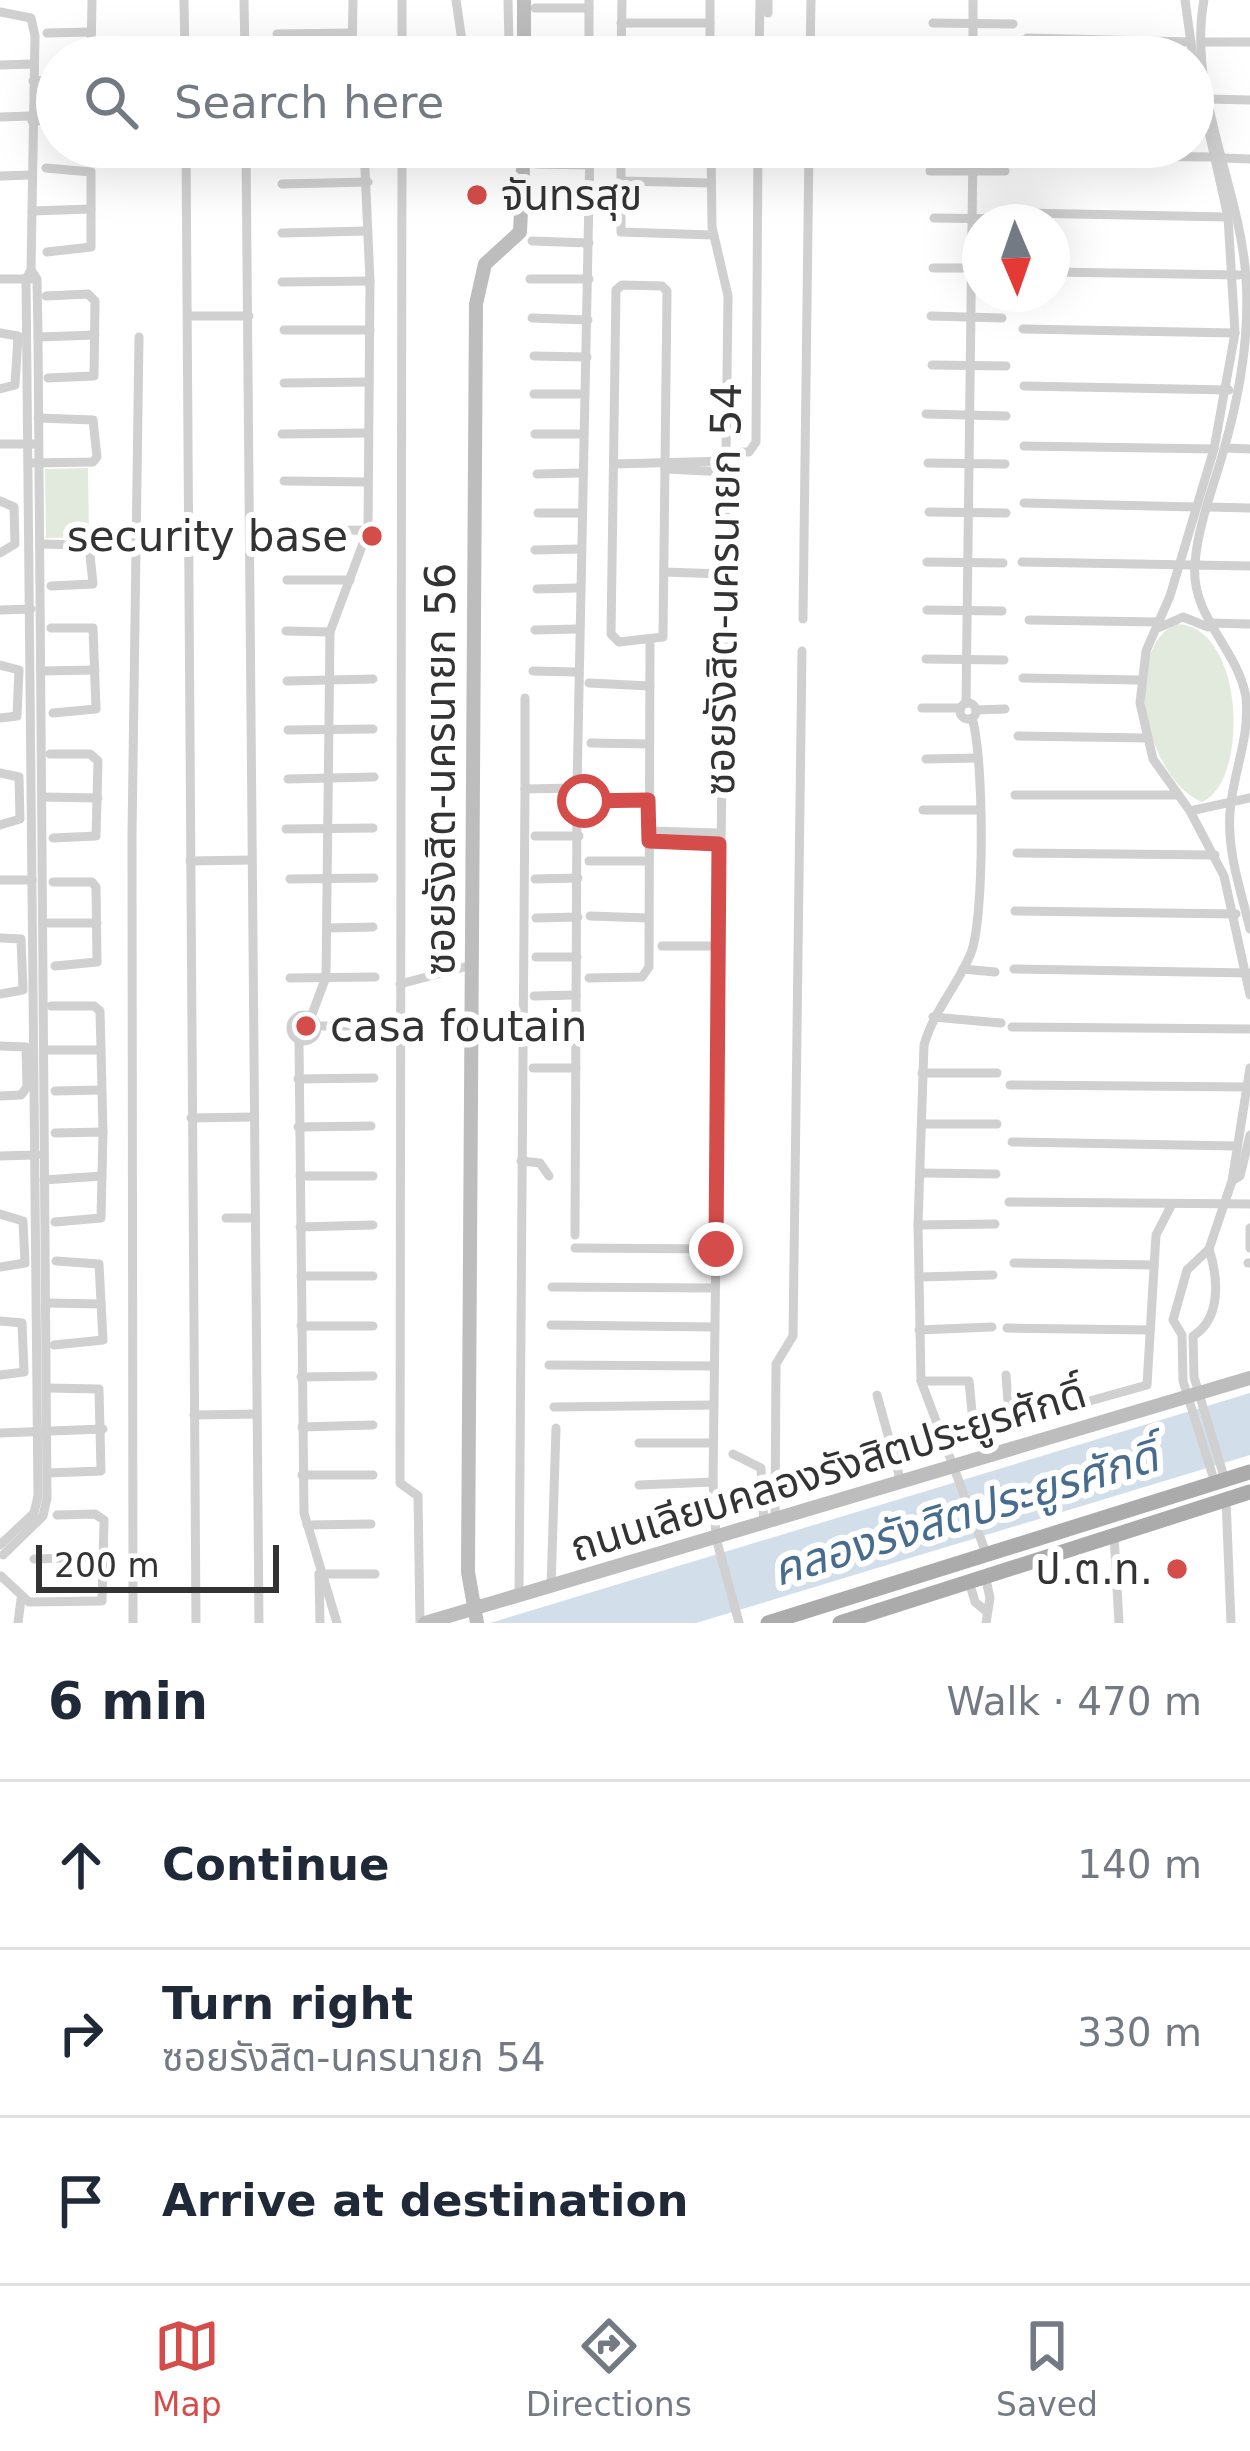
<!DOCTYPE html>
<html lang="en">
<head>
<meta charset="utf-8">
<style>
  :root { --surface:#fff; --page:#f6f6f7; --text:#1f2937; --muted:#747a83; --line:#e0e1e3; --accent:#d54d4a }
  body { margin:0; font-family:"DejaVu Sans","Noto Sans Thai",sans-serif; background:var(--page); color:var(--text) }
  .compass { position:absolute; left:962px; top:204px; width:108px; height:108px; border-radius:50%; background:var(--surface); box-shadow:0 12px 48px #0002; rotate:178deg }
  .scale { position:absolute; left:36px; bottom:30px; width:243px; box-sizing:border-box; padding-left:12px; border:6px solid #333; border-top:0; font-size:33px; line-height:42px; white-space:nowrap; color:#333; -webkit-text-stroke:9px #fff; paint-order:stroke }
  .stop { position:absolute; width:36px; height:36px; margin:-27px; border:9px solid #d54d4a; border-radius:50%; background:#fff }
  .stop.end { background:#d54d4a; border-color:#fff; box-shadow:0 3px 12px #0008 }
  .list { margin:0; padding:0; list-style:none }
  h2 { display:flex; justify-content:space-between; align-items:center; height:156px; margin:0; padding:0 48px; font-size:51px }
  h2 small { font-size:39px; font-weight:400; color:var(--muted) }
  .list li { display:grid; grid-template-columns:78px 1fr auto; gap:36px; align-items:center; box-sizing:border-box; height:168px; padding:0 48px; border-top:3px solid var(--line) }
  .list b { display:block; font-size:45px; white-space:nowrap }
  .list p { margin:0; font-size:39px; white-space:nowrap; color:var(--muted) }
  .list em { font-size:39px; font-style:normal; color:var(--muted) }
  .icon { flex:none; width:66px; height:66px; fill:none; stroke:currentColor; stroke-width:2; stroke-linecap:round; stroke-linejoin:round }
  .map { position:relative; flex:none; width:1250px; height:1623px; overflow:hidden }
  .search { position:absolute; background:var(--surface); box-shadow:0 12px 48px #0002; left:36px; right:36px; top:36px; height:132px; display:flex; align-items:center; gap:30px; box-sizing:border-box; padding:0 42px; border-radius:66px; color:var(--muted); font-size:45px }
  .sheet { height:660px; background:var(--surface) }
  nav { display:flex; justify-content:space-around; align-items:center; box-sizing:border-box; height:168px; border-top:3px solid var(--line); background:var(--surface); font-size:33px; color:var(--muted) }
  nav a { display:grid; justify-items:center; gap:6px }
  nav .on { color:var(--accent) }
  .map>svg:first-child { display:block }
  .green { fill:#e2e9dd }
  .water { fill:#d2dfeb }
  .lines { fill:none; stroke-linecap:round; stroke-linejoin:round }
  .street { stroke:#d0d0d0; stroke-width:9 }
  .secondary { stroke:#bdbdbd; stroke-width:14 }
  .primary { stroke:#ababab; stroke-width:15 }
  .route { stroke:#d54d4a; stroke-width:15 }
  .poi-dot { fill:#d54d4a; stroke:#fff; stroke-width:4.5 }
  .labels { text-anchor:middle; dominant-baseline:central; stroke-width:12; stroke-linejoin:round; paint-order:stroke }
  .poi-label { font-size:42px; fill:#333; stroke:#fff; text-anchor:start }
  .street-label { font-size:42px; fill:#333; stroke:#fff }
  .water-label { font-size:45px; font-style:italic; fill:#486c8e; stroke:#fff }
</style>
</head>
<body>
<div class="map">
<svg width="1250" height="1623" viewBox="0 0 1250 1623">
  <rect width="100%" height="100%" fill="#fff"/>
  <g class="green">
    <path d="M 88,468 L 89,537 L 46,538 L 45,469 Z"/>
    <path d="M 1175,624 C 1245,623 1250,782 1202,802 C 1148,780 1118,656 1175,624 Z"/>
  </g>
  <path class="water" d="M 1250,1393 L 1250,1455 L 696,1623 L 490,1623 Z"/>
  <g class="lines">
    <g class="street">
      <path d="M 184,0 L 185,57"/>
      <path d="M 244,0 L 245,57"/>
      <path d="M 456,0 L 462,41 L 523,47"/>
      <path d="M 508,0 L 509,46"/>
      <path d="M 589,0 L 589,57"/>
      <path d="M 710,0 L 710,57"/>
      <path d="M 768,0 L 768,13"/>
      <path d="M 1185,0 L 1193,57"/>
      <path d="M 1204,0 C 1187,93 1240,186 1246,278 C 1250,336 1240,393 1224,449 C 1214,486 1198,524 1195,563 C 1190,617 1237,647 1246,697 C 1250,740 1233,771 1230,812 C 1227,853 1241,890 1250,929"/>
      <path d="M 535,8 L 589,8"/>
      <path d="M 0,12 L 31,18 L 35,36 L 31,270 L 26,279 L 38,1496 L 34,1513 L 0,1545"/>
      <path d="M 621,23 L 710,23"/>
      <path d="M 933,23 L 1013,24"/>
      <path d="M 47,33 L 91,32"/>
      <path d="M 277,34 L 352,33"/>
      <path d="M 1027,38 L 1191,42"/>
      <path d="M 1202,42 L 1250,42"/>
      <path d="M 535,47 L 589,48"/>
      <path d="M 91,57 L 92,0"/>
      <path d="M 352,57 L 353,0"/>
      <path d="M 402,57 L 402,0"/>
      <path d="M 621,57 L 622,0"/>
      <path d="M 759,57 L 760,0"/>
      <path d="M 810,57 L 811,0"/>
      <path d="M 973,57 L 973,0"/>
      <path d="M 1193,60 L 1228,217 L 1235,333 L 1214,449 L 1170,596 L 1146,651 L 1140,703 L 1153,759 L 1190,811 L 1224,876 L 1250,995"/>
      <path d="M 0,65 L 34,64"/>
      <path d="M 33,81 L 57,80"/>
      <path d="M 1207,99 L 1250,100"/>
      <path d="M 0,117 L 32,116"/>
      <path d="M 32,121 L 57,120"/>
      <path d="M 186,147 L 196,1623"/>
      <path d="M 246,147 L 259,1623"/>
      <path d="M 402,147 L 400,1483 L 418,1496 L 420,1623"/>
      <path d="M 621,147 L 621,232 L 712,235"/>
      <path d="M 711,147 L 712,227 L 728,296 L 713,1482 L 716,1538 L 739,1623"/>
      <path d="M 1030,155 L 1212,157"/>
      <path d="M 1223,158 L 1250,159"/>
      <path d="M 536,164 L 590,165"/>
      <path d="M 46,168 L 91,172 L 91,247 L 47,252"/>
      <path d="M 930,171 L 1005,171"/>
      <path d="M 0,176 L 31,175"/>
      <path d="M 621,181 L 711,183"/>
      <path d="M 282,184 L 368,182"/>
      <path d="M 533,202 L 589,203"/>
      <path d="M 32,211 L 91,209"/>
      <path d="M 1023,213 L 1228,217"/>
      <path d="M 934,218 L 1008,219"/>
      <path d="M 282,233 L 367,231"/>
      <path d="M 532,241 L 589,243"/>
      <path d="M 933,268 L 980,268"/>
      <path d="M 1052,272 L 1239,275"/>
      <path d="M 0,279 L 31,279"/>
      <path d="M 530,279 L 589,279"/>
      <path d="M 282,282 L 370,281"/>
      <path d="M 622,285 L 662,286 L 667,291 L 663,637 L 619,642 L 611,634 L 616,290 Z"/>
      <path d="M 46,296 L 88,294 L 95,301 L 94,376 L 48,378"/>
      <path d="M 188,316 L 249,316"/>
      <path d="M 931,316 L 1002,318"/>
      <path d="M 532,318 L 588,320"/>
      <path d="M 1023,329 L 1235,333"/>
      <path d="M 284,330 L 370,330"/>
      <path d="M 0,333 L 18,336 L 15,385 L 0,389"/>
      <path d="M 38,337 L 95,335"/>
      <path d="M 534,356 L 587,357"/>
      <path d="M 932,365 L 1006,366"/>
      <path d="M 284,383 L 369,382"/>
      <path d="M 1024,386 L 1229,390"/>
      <path d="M 534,394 L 582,394"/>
      <path d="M 926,414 L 1006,416"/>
      <path d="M 282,434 L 368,433"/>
      <path d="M 535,434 L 582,434"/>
      <path d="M 0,444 L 33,444"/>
      <path d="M 1024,446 L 1214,449"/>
      <path d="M 1225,448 L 1250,449"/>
      <path d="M 727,452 L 749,452 L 756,442 L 758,147"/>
      <path d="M 34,463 L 93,462 L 97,457 L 93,420 L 38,418"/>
      <path d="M 928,463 L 1005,464"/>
      <path d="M 614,464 L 727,461"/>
      <path d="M 665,469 L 727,472"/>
      <path d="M 537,474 L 581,473"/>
      <path d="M 284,481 L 368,482"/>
      <path d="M 0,501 L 14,507 L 15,544 L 0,553"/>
      <path d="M 1024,503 L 1195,507"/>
      <path d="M 1207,507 L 1250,508"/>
      <path d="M 929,512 L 1006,513"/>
      <path d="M 538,513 L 580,513"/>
      <path d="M 285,531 L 368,530"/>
      <path d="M 40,544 L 89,545 L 93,584 L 51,586"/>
      <path d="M 535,550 L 579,549"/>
      <path d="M 927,562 L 1003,563"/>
      <path d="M 1022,562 L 1250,566"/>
      <path d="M 664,572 L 723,574"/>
      <path d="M 287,580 L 350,580"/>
      <path d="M 537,589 L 578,588"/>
      <path d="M 0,610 L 31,609"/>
      <path d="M 927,610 L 1002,611"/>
      <path d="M 803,619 L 809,147"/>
      <path d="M 1029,620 L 1158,622"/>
      <path d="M 1208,623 L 1250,624"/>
      <path d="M 51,628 L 93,628 L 96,709 L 53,713"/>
      <path d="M 1158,628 L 1183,617 L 1208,627"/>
      <path d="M 535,630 L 577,629"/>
      <path d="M 286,631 L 330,632"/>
      <path d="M 926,659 L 1004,660"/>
      <path d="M 0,665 L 19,670 L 17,716 L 0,718"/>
      <path d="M 42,671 L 95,670"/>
      <path d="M 533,671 L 577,672"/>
      <path d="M 1023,678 L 1140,680"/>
      <path d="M 287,681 L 373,679"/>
      <path d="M 589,683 L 650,686"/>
      <path d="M 525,698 L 525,789"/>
      <path d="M 966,703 L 973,147"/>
      <circle cx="968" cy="711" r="8"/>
      <path d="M 922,708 L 961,708"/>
      <path d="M 976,710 L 1005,709"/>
      <path d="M 972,718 C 984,756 985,916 971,953 C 958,985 934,1010 924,1045 L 918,1225 L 921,1381 L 986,1553"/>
      <path d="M 288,730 L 373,729"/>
      <path d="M 1018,736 L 1145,738"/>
      <path d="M 591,743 L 649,744"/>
      <path d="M 50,754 L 90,754 L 98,761 L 96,836 L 53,838"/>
      <path d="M 926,759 L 978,758"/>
      <path d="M 0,773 L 19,777 L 20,819 L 0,825"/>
      <path d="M 288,779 L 374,777"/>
      <path d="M 1015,795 L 1177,795"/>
      <path d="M 42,797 L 98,798"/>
      <path d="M 584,801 L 648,800"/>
      <path d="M 923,810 L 978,810"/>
      <path d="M 1190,811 L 1250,798"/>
      <path d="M 286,829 L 373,828"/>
      <path d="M 649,831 L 719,833"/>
      <path d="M 535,836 L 579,836"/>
      <path d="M 649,841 L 719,844"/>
      <path d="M 1017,853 L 1215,855"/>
      <path d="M 190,861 L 252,860"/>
      <path d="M 589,861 L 649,861"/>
      <path d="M 290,879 L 374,878"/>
      <path d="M 535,879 L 578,878"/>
      <path d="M 0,880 L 32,880"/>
      <path d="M 53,882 L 92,882 L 96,887 L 97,962 L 55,966"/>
      <path d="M 1015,911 L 1236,914"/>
      <path d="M 590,916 L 648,918"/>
      <path d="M 536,918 L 578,917"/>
      <path d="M 44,923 L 97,923"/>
      <path d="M 327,928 L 373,927"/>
      <path d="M 0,938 L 21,939 L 23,990 L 0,994"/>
      <path d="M 662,946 L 719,946"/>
      <path d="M 536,957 L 577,957"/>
      <path d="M 963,969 L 995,972"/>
      <path d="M 1014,969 L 1250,973"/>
      <path d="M 290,978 L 375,977"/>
      <path d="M 589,978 L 642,977 L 649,967 L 650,642"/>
      <path d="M 400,984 L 472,965"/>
      <path d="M 534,996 L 576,995"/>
      <path d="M 51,1006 L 94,1006 L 100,1011 L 103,1132"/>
      <circle cx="304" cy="1028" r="13"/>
      <path d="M 311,1017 L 326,977 L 330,632 L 368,530 L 370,281 L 364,147"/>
      <path d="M 933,1017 L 1001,1023"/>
      <path d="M 316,1026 L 373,1026"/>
      <path d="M 1012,1027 L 1250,1029"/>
      <path d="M 532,1034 L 575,1034"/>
      <path d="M 299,1041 L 304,1513 L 337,1623"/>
      <path d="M 0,1046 L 26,1047 L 27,1087 L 21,1095 L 0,1096"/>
      <path d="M 45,1050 L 101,1050"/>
      <path d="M 533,1068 L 576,1068"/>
      <path d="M 922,1073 L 997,1073"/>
      <path d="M 298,1079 L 374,1078"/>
      <path d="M 1010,1085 L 1249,1087"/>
      <path d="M 55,1091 L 101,1090"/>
      <path d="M 191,1118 L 254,1117"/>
      <path d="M 922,1124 L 997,1124"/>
      <path d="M 298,1127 L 371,1126"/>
      <path d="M 55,1133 L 103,1132 L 101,1218 L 55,1222"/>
      <path d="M 1012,1142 L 1235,1146"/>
      <path d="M 0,1156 L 37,1155"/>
      <path d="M 521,1161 L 540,1163 L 549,1176"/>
      <path d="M 922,1173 L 996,1174"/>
      <path d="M 300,1176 L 373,1176"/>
      <path d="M 44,1180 L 102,1176"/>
      <path d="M 1232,1181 L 1250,1068"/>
      <path d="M 1009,1202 L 1250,1204"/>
      <path d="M 0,1214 L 23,1221 L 25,1263 L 0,1267"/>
      <path d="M 226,1218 L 255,1218"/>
      <path d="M 918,1225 L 995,1224"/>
      <path d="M 300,1227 L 373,1225"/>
      <path d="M 1250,1228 L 1250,1248"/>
      <path d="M 575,1235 L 577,788"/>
      <path d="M 575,1248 L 715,1249"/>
      <path d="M 1209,1249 C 1218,1277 1222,1318 1193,1336 L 1194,1377 L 1225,1480"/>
      <path d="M 1014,1263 L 1154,1265"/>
      <path d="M 1248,1263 L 1250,1263"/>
      <path d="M 301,1276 L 373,1276"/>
      <path d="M 919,1277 L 993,1275"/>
      <path d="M 552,1287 L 714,1288"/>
      <path d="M 46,1303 L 101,1304"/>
      <path d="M 0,1321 L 22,1323 L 24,1372 L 0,1375"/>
      <path d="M 551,1325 L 714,1327"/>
      <path d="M 301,1326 L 373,1326"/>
      <path d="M 1007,1328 L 1150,1330"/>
      <path d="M 919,1330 L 992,1327"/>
      <path d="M 54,1345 L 103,1340 L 99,1264 L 56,1261"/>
      <path d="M 549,1365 L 714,1366"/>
      <path d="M 1069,1371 L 1070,1410"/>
      <path d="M 1006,1375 L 1009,1416 L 1015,1422 L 1147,1385 L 1156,1235 L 1172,1204"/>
      <path d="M 301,1377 L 373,1376"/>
      <path d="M 921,1381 L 969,1381 L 974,1432"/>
      <path d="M 47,1388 L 99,1389 L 101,1471 L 47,1473"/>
      <path d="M 877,1395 L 901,1482"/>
      <path d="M 554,1407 L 713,1405"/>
      <path d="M 194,1415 L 256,1414"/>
      <path d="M 302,1427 L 373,1425"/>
      <path d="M 0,1433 L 103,1429"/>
      <path d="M 639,1443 L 713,1443"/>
      <path d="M 733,1454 L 761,1468 L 764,1525"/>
      <path d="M 302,1475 L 373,1475"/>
      <path d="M 1215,1483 L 1183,1381 L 1182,1335 L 1173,1320 L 1187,1270 L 1209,1249 L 1232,1181 L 1240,1176 L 1250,1135"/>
      <path d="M 639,1485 L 713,1482"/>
      <path d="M 1226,1499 L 1231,1623"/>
      <path d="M 775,1522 L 776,1364 L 793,1336 L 802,651"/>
      <path d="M 307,1525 L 371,1524"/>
      <path d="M 1114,1534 L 1119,1623"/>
      <path d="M 3,1555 L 43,1516 L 47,1498 L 38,337 L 37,279 L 31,270"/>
      <path d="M 34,1559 L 104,1557"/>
      <path d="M 319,1574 L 375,1574"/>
      <path d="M 319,1574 L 320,1623"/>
      <path d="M 985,1575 L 990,1598 L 986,1623"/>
      <path d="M 1,1576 L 29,1602 L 102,1601 L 104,1520 L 95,1514 L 57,1515"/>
      <path d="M 969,1581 L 975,1602 L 986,1611"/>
      <path d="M 551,1588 L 556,1428"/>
      <path d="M 519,1596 L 525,789 L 577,788 L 590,147"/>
      <path d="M 18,1623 L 21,1599"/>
      <path d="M 133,1623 L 132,835 L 139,337"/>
    </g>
    <g class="secondary">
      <path d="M 524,57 L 524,0"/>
      <path d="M 425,1623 L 1250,1378"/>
      <path d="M 477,1623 L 468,1572 L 476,304 L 485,264 L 520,232 L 524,147"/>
    </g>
    <g class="primary">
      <path d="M 768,1623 L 1250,1472"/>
      <path d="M 840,1623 L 1250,1492"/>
    </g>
  </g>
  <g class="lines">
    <path class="route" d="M 584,801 L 648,800 L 649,841 L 719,844 L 716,1249"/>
  </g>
  <g class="poi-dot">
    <circle cx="477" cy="195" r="12"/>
    <circle cx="372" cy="536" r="12"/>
    <circle cx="306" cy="1026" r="12"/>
    <circle cx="1177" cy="1569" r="12"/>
  </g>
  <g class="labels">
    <g class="poi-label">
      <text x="501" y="195">จันทรสุข</text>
      <text x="348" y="536" text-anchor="end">security base</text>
      <text x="330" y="1026">casa foutain</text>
      <text x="1153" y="1569" text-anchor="end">ป.ต.ท.</text>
    </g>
    <g class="street-label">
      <text transform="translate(723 589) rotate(-89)">ซอยรังสิต-นครนายก 54</text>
      <text transform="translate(440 769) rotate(-90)">ซอยรังสิต-นครนายก 56</text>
      <text transform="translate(828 1470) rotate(-17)">ถนนเลียบคลองรังสิตประยูรศักดิ์</text>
    </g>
    <g class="water-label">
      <text transform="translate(965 1513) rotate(-17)">คลองรังสิตประยูรศักดิ์</text>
    </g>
  </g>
</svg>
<svg class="compass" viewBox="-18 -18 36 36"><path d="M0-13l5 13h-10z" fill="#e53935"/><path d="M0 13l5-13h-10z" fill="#747a83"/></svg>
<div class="scale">200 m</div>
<div class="stop" style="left:584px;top:801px"></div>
<div class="stop end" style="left:716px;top:1249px"></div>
<div class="search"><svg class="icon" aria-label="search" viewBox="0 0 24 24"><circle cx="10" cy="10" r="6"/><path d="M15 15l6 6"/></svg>Search here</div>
</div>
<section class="sheet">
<h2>6 min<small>Walk · 470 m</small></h2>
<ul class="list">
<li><svg class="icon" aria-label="ahead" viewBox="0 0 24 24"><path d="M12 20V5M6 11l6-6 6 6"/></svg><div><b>Continue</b></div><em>140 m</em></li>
<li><svg class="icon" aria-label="right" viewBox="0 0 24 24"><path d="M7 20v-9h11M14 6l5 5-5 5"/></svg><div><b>Turn right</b><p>ซอยรังสิต-นครนายก 54</p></div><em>330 m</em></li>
<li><svg class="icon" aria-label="arrive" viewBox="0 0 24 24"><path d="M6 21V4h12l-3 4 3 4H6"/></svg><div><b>Arrive at destination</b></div></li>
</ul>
</section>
<nav>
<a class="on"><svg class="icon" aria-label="map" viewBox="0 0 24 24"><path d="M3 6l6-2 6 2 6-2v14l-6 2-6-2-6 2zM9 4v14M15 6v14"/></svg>Map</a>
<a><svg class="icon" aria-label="directions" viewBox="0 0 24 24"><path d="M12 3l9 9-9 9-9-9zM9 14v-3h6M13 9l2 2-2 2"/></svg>Directions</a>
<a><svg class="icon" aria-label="saved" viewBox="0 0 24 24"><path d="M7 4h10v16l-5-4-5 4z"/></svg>Saved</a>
</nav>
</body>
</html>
